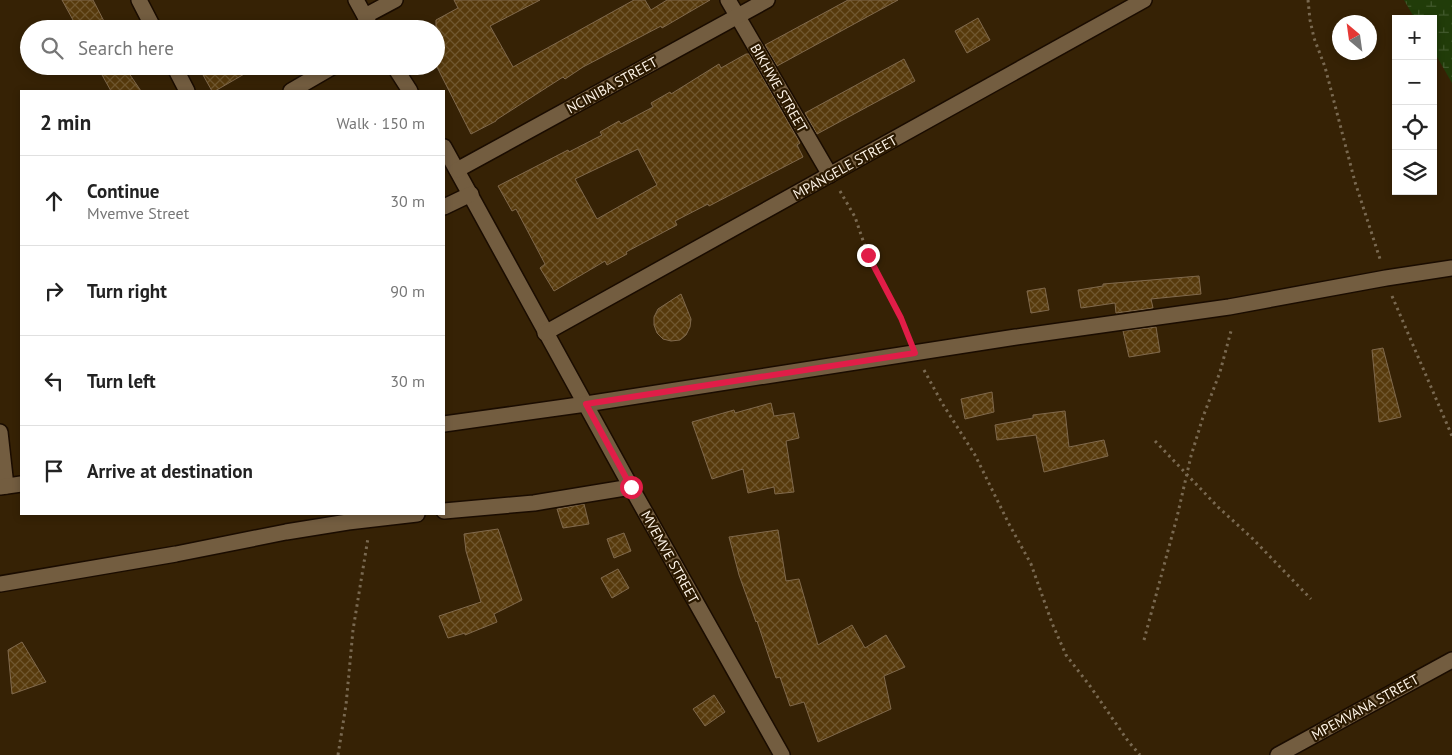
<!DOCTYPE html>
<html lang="en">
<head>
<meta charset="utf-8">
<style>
  :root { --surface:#fff; --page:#f6f6f6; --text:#222; --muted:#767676; --line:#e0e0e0 }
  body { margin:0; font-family:"PT Sans",sans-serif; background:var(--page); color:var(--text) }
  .controls { position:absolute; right:15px; top:15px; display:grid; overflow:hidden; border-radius:0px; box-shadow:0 2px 8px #0003 }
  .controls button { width:45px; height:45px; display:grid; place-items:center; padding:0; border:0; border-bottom:1px solid var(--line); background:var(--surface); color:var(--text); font:25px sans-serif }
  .compass { position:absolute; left:1332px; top:15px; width:45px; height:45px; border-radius:50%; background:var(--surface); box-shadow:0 2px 8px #0003; rotate:331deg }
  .stop { position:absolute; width:15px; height:15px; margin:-11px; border:4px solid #e11d48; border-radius:50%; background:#fff }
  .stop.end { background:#e11d48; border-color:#fff; box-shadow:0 1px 5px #0008 }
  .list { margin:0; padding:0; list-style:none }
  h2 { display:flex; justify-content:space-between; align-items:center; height:65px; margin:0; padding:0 20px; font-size:21px }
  h2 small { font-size:16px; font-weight:400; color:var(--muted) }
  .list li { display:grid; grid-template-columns:32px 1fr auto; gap:15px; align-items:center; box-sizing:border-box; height:90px; padding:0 20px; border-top:1px solid var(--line) }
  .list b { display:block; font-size:19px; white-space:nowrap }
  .list p { margin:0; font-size:16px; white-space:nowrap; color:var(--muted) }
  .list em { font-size:16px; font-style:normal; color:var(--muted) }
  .icon { flex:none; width:28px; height:28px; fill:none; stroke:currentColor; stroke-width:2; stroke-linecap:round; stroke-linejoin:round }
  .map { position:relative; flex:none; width:1452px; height:755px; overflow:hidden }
  .search { position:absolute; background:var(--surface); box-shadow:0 2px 8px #0003; left:20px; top:20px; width:425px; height:55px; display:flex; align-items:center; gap:12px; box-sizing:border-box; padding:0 18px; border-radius:28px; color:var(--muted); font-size:19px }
  .panel { position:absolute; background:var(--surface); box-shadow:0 2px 8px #0003; left:20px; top:90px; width:425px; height:425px; border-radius:0px }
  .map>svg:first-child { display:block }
  .wetland { fill:url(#wetland-marsh) }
  .building { fill:url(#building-cross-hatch); stroke:#80694c; fill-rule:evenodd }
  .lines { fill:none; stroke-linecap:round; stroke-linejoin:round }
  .minor-casing { stroke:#1a0c00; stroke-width:18 }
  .path { stroke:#796951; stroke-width:3; stroke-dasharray:2.5 4; stroke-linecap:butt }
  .minor { stroke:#735d40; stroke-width:15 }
  .route { stroke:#e11d48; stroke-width:6 }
  .labels { text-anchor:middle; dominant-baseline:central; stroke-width:4.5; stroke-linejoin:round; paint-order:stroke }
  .street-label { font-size:14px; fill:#fdf3e6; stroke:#2b1900 }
</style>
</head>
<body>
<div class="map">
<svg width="1452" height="755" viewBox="0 0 1452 755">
  <defs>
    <pattern id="wetland-marsh" width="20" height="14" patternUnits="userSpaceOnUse" patternTransform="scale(1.25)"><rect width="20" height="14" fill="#213c09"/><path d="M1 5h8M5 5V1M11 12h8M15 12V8" fill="none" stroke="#42592d"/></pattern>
    <pattern id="building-cross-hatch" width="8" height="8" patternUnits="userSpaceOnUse" patternTransform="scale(1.25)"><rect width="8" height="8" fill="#573a0c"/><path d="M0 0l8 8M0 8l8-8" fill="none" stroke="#70572f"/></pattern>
  </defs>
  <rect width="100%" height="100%" fill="#362205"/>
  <path class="wetland" d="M 1404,0 L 1452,0 L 1452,83 L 1433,50 L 1433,19 L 1415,19 Z"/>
  <g class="building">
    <path d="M 62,0 L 93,0 L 108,29 L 78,29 Z"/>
    <path d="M 454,0 L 540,0 L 490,26 L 513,67 L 634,0 L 645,0 L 651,10 L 667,0 L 710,0 L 662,28 L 661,26 L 583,67 L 565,79 L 563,77 L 496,120 L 496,121 L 471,134 L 436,65 L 436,20 L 458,8 Z"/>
    <path d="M 848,0 L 898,0 L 777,66 L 765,45 Z"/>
    <path d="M 978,18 L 990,40 L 967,53 L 955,31 Z"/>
    <path d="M 746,54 L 749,54 L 800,143 L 797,145 L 803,157 L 709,206 L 708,204 L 675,221 L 677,225 L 626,252 L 627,254 L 607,265 L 605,261 L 554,291 L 540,268 L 545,264 L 516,209 L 512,211 L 498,186 L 568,150 L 569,152 L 602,135 L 600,132 L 619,121 L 621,124 L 653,107 L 651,103 L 670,92 L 671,94 L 719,64 L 721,68 ZM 638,149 L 657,185 L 597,219 L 575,179 Z"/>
    <path d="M 904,59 L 915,81 L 817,134 L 805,113 Z"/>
    <path d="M 97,66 L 124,66 L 141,91 L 111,91 Z"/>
    <path d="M 198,66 L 258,66 L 215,91 L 212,91 Z"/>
    <path d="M 1199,276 L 1201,294 L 1151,299 L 1153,308 L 1116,313 L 1115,303 L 1081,308 L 1078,290 L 1103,286 L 1103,284 Z"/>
    <path d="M 1045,288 L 1049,310 L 1031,313 L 1027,291 Z"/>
    <path d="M 681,294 L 691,319 L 690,327 L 686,335 L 680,340 L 671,341 L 663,339 L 657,333 L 654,325 L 654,317 L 658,309 Z"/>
    <path d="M 1156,327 L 1160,352 L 1129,357 L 1123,331 Z"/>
    <path d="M 1383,348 L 1401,417 L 1379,422 L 1372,350 Z"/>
    <path d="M 992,392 L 994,412 L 965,419 L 961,399 Z"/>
    <path d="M 771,403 L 774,416 L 794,413 L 799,438 L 786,441 L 794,492 L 775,494 L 774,487 L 748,493 L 743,469 L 712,479 L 692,422 L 734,410 L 735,413 Z"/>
    <path d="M 1065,411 L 1069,447 L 1104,440 L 1108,456 L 1044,472 L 1036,435 L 997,440 L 995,425 L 1033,418 L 1033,415 Z"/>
    <path d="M 584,504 L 589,524 L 563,528 L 557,509 Z"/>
    <path d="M 498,529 L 522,600 L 494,614 L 497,622 L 465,635 L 465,633 L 448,638 L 439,616 L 481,602 L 466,551 L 464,534 Z"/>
    <path d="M 778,530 L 786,581 L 799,579 L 818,645 L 852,625 L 865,648 L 886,635 L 905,667 L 884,676 L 891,709 L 818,742 L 804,702 L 790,706 L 780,677 L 776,678 L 757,621 L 756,622 L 739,575 L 729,537 Z"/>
    <path d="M 624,533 L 631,551 L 614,558 L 607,539 Z"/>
    <path d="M 618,569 L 629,588 L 612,598 L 601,578 Z"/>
    <path d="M 22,642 L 46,682 L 12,694 L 8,650 Z"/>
    <path d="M 714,695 L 725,712 L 705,726 L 693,709 Z"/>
  </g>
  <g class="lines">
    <g class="minor-casing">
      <g id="minor">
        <path d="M 139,0 L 154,29"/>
        <path d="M 356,0 L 372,29"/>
        <path d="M 728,0 L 830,175"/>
        <path d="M 365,16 L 395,0"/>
        <path d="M 174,66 L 187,91"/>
        <path d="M 394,66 L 410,91"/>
        <path d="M 291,91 L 334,66"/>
        <path d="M 444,147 L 631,487 L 782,755"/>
        <path d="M 457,170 L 767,0"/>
        <path d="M 444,207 L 471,194"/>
        <path d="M 545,333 L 1144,0"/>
        <path d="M 444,424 L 586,404 L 1016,337 L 1229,307 L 1386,278 L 1452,268"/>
        <path d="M 0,432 L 6,486"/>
        <path d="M 0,487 L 21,484"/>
        <path d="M 444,511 L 534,503 L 631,487"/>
        <path d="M 0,584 L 176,554 L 286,532 L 348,522 L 417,514"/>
        <path d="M 1278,755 L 1452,660"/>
      </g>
    </g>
    <g class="path">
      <path d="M 1308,0 L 1310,20 L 1314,38 L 1325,67 L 1355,182 L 1380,259"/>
      <path d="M 840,191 L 855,217 L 868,255 L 901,318 L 908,335"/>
      <path d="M 1392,296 L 1452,436"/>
      <path d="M 924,370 L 942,403 L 975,455 L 1009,524 L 1031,564 L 1052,623 L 1066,655 L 1090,686 L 1128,741 L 1140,755"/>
      <path d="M 1155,441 L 1218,507 L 1252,538 L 1311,599"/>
      <path d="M 1144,640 L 1177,517 L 1191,456 L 1203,417 L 1220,372 L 1231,331"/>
      <path d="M 338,755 L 346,705 L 353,630 L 368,538"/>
    </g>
    <use href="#minor" class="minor"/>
  </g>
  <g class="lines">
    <path class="route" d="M 631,487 L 586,404 L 915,353 L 901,318 L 868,255"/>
  </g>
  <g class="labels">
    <g class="street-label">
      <text transform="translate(612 85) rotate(-29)">NCINIBA STREET</text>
      <text transform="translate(779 88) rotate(60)">BIKHWE STREET</text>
      <text transform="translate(845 167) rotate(-29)">MPANGELE STREET</text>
      <text transform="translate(670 557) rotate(61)">MVEMVE STREET</text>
      <text transform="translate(1365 707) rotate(-29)">MPEMVANA STREET</text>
    </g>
  </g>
</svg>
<div class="controls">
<button>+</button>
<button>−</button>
<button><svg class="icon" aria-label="locate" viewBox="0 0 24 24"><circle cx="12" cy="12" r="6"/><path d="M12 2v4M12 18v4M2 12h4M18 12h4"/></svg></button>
<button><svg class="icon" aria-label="layers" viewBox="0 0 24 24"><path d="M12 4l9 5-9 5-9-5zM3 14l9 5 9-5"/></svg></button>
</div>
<svg class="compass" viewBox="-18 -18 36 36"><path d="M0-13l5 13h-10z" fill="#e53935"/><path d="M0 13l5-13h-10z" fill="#767676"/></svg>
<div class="stop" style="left:631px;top:487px"></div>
<div class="stop end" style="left:868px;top:255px"></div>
<div class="search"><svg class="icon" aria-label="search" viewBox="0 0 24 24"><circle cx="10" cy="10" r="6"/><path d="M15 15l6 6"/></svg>Search here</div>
<section class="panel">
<h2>2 min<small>Walk · 150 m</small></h2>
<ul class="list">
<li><svg class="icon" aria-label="ahead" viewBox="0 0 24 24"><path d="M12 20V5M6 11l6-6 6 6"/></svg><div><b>Continue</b><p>Mvemve Street</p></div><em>30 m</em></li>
<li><svg class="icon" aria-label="right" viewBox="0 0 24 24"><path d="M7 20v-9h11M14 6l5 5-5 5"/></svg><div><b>Turn right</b></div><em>90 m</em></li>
<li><svg class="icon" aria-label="left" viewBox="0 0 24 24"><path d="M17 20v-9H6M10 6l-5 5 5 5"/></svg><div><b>Turn left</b></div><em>30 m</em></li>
<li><svg class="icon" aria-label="arrive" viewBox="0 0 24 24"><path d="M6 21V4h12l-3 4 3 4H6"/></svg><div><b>Arrive at destination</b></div></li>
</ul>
</section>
</div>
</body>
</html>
